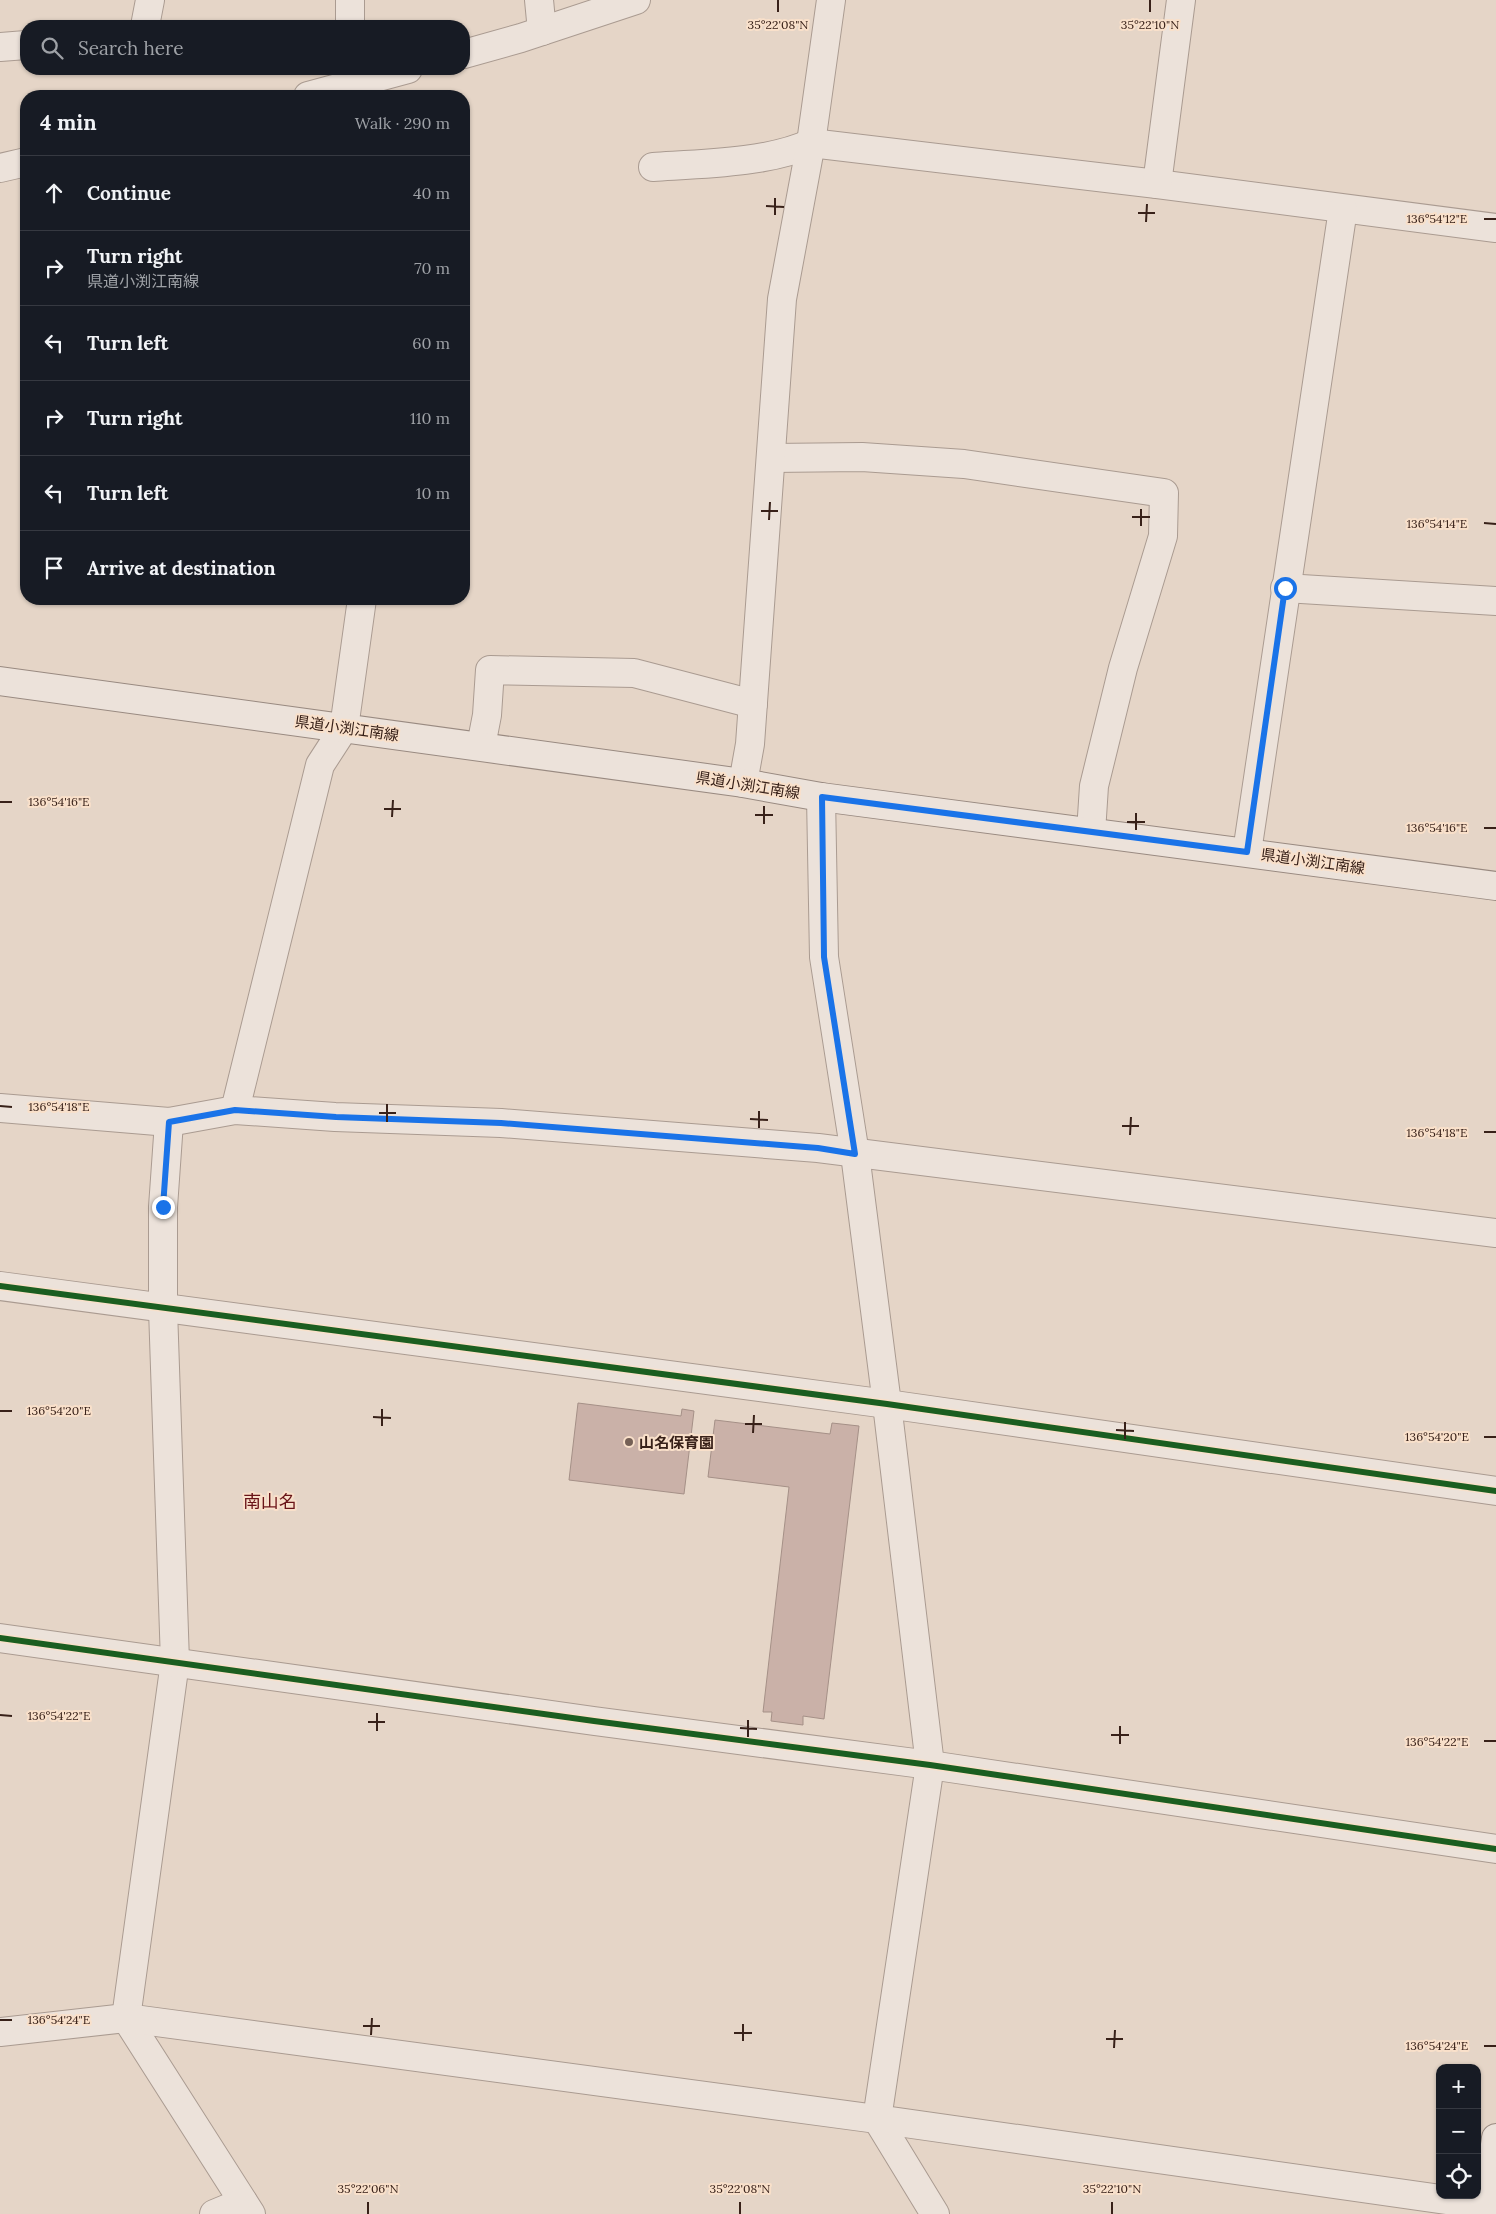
<!DOCTYPE html>
<html lang="en">
<head>
<meta charset="utf-8">
<style>
  :root { --surface:#171b24; --page:#20242c; --text:#f1f3f6; --muted:#9ea1a6; --line:#363941 }
  body { margin:0; font-family:Lora,"Noto Sans JP",serif; background:var(--page); color:var(--text) }
  .controls { position:absolute; right:15px; bottom:15px; display:grid; overflow:hidden; border-radius:10px; box-shadow:0 1px 4px #0004 }
  .controls button { width:45px; height:45px; display:grid; place-items:center; padding:0; border:0; border-bottom:1px solid var(--line); background:var(--surface); color:var(--text); font:25px sans-serif }
  .stop { position:absolute; width:15px; height:15px; margin:-11px; border:4px solid #1a73e8; border-radius:50%; background:#fff }
  .stop.end { background:#1a73e8; border-color:#fff; box-shadow:0 1px 5px #0008 }
  .list { margin:0; padding:0; list-style:none }
  h2 { display:flex; justify-content:space-between; align-items:center; height:65px; margin:0; padding:0 20px; font-size:21px }
  h2 small { font-size:16px; font-weight:400; color:var(--muted) }
  .list li { display:grid; grid-template-columns:32px 1fr auto; gap:15px; align-items:center; box-sizing:border-box; height:75px; padding:0 20px; border-top:1px solid var(--line) }
  .list b { display:block; font-size:19px; white-space:nowrap }
  .list p { margin:0; font-size:16px; white-space:nowrap; color:var(--muted) }
  .list em { font-size:16px; font-style:normal; color:var(--muted) }
  .icon { flex:none; width:28px; height:28px; fill:none; stroke:currentColor; stroke-width:2; stroke-linecap:round; stroke-linejoin:round }
  .map { position:relative; flex:none; width:1496px; height:2214px; overflow:hidden }
  .search { position:absolute; background:var(--surface); box-shadow:0 1px 4px #0004; left:20px; top:20px; width:450px; height:55px; display:flex; align-items:center; gap:12px; box-sizing:border-box; padding:0 18px; border-radius:20px; color:var(--muted); font-size:19px }
  .panel { position:absolute; background:var(--surface); box-shadow:0 1px 4px #0004; left:20px; top:90px; width:450px; height:515px; border-radius:20px }
  .map>svg:first-child { display:block }
  .building { fill:#cab1a8; stroke:#a59087 }
  .lines { fill:none; stroke-linecap:round; stroke-linejoin:round }
  .street-casing { stroke:#aa9b91; stroke-width:30 }
  .secondary-casing { stroke:#998a81; stroke-width:30 }
  .street { stroke:#ece2da; stroke-width:28 }
  .secondary { stroke:#ece2da; stroke-width:28 }
  .cycleway-casing { stroke:#f9e0ca; stroke-width:9 }
  .cycleway { stroke:#1b5e20; stroke-width:6 }
  .route { stroke:#1a73e8; stroke-width:6 }
  .ticks { fill:none; stroke:#382119; stroke-width:2 }
  .poi-dot { fill:#756056; stroke:#f9e0ca; stroke-width:2 }
  .labels { text-anchor:middle; dominant-baseline:central; stroke-width:4; stroke-linejoin:round; paint-order:stroke }
  .street-label { font-size:15px; fill:#382119; stroke:#f9e0ca }
  .poi-label { font-size:15px; font-weight:bold; fill:#382119; stroke:#f9e0ca; text-anchor:start }
  .quarter-label { font-size:18px; fill:#691418; stroke:#f9e0ca }
  .ticks-label { font-size:12px; text-anchor:middle; fill:#382119; stroke:#f9e0ca; stroke-width:4; stroke-linejoin:round; paint-order:stroke }
</style>
</head>
<body>
<div class="map">
<svg width="1496" height="2214" viewBox="0 0 1496 2214">
  <rect width="100%" height="100%" fill="#e5d5c7"/>
  <g class="building">
    <path d="M 578,1403 L 681,1416 L 682,1409 L 694,1411 L 684,1494 L 569,1480 Z"/>
    <path d="M 715,1420 L 830,1434 L 832,1423 L 859,1426 L 824,1719 L 803,1716 L 803,1725 L 771,1721 L 772,1712 L 763,1712 L 789,1487 L 708,1477 Z"/>
  </g>
  <g class="lines">
    <g class="street-casing">
      <g id="street">
        <path d="M 539,0 L 542,31"/>
        <path d="M 145,26 L 150,0"/>
        <path d="M 350,26 L 350,0"/>
        <path d="M 0,47 L 26,45"/>
        <path d="M 464,54 L 521,38 L 636,0"/>
        <path d="M 308,96 L 408,69"/>
        <path d="M 653,167 C 700,164 769,163 811,143 L 1157,184 L 1496,228"/>
        <path d="M 0,168 L 26,162"/>
        <path d="M 1157,184 L 1181,0"/>
        <path d="M 771,458 L 862,457 L 964,464 L 1164,493 L 1163,536 L 1123,668 L 1094,786 L 1091,832"/>
        <path d="M 1285,588 L 1496,601"/>
        <path d="M 481,746 L 487,715 L 490,670 L 634,673 L 753,704"/>
        <path d="M 743,783 L 750,744 L 782,299 L 811,143 L 831,0"/>
        <path d="M 821,797 L 824,957 L 855,1154 L 887,1404 L 930,1765 L 877,2119 L 935,2214"/>
        <path d="M 1247,852 L 1343,209"/>
        <path d="M 0,1108 L 169,1122 L 235,1110 L 335,1117 L 501,1123 L 818,1148 L 1496,1233"/>
        <path d="M 235,1110 L 320,765 L 344,728 L 362,599"/>
        <path d="M 169,1122 L 163,1207 L 163,1309 L 175,1662 L 126,2018 L 251,2214"/>
        <path d="M 0,1286 L 887,1404 L 1496,1491"/>
        <path d="M 0,1638 L 594,1721 L 930,1765 L 1496,1849"/>
        <path d="M 0,2032 L 126,2018 L 877,2119 L 1496,2207"/>
        <path d="M 214,2214 L 243,2202"/>
      </g>
    </g>
    <g class="secondary-casing">
      <g id="secondary">
        <path d="M 0,681 L 743,783 L 821,797 L 1496,886"/>
        <path d="M 1485,2214 L 1496,2138"/>
      </g>
    </g>
    <use href="#street" class="street"/>
    <use href="#secondary" class="secondary"/>
    <g class="cycleway-casing">
      <g id="cycleway">
        <path d="M 0,1286 L 887,1404 L 1496,1491"/>
        <path d="M 0,1638 L 594,1721 L 930,1765 L 1496,1849"/>
      </g>
    </g>
    <use href="#cycleway" class="cycleway"/>
  </g>
  <g class="lines">
    <path class="route" d="M 163,1207 L 169,1122 L 235,1110 L 336,1117 L 501,1123 L 818,1148 L 855,1154 L 824,957 L 822,797 L 1247,852 L 1285,588"/>
  </g>
  <path class="ticks" d="M 778,12 L 778,0M 1150,12 L 1150,0M 766,206 L 784,207M 1138,213 L 1155,213M 775,215 L 775,198M 1484,219 L 1496,219M 1146,222 L 1147,204M 761,511 L 778,511M 1132,517 L 1150,517M 769,520 L 770,502M 1484,523 L 1496,524M 1141,526 L 1141,509M 0,802 L 12,802M 384,809 L 401,809M 755,815 L 773,815M 392,817 L 393,800M 1127,822 L 1145,822M 764,824 L 764,806M 1484,828 L 1496,828M 1136,830 L 1136,813M 0,1106 L 12,1107M 379,1113 L 396,1113M 750,1119 L 768,1120M 387,1122 L 387,1104M 1122,1126 L 1139,1126M 759,1128 L 759,1111M 1484,1132 L 1496,1132M 1130,1135 L 1131,1117M 0,1411 L 12,1411M 373,1417 L 391,1418M 745,1424 L 762,1424M 382,1426 L 382,1409M 1116,1430 L 1134,1431M 753,1433 L 754,1415M 1484,1437 L 1496,1437M 1125,1439 L 1125,1422M 0,1715 L 12,1716M 368,1722 L 385,1722M 740,1728 L 757,1729M 377,1731 L 377,1713M 1111,1735 L 1129,1735M 748,1737 L 748,1720M 1484,1741 L 1496,1741M 1120,1744 L 1120,1726M 0,2020 L 12,2020M 363,2026 L 380,2026M 734,2033 L 752,2033M 371,2035 L 372,2018M 1106,2039 L 1123,2039M 743,2041 L 743,2024M 1484,2046 L 1496,2046M 1114,2048 L 1115,2030M 368,2214 L 368,2202M 740,2214 L 740,2202M 1112,2214 L 1112,2202"/>
  <circle class="poi-dot" cx="629" cy="1442" r="5"/>
  <g class="labels">
    <g class="street-label">
      <text transform="translate(347 728) rotate(8)">県道小渕江南線</text>
      <text transform="translate(748 785) rotate(9)">県道小渕江南線</text>
      <text transform="translate(1313 861) rotate(8)">県道小渕江南線</text>
    </g>
    <g class="poi-label">
      <text x="639" y="1442">山名保育園</text>
    </g>
    <g class="quarter-label">
      <text x="270" y="1501">南山名</text>
    </g>
  </g>
  <g class="ticks-label">
    <text x="778" y="29">35°22'08"N</text>
    <text x="1150" y="29">35°22'10"N</text>
    <text x="1437" y="223">136°54'12"E</text>
    <text x="1437" y="528">136°54'14"E</text>
    <text x="59" y="806">136°54'16"E</text>
    <text x="1437" y="832">136°54'16"E</text>
    <text x="59" y="1111">136°54'18"E</text>
    <text x="1437" y="1137">136°54'18"E</text>
    <text x="59" y="1415">136°54'20"E</text>
    <text x="1437" y="1441">136°54'20"E</text>
    <text x="59" y="1720">136°54'22"E</text>
    <text x="1437" y="1746">136°54'22"E</text>
    <text x="59" y="2024">136°54'24"E</text>
    <text x="1437" y="2050">136°54'24"E</text>
    <text x="368" y="2193">35°22'06"N</text>
    <text x="740" y="2193">35°22'08"N</text>
    <text x="1112" y="2193">35°22'10"N</text>
  </g>
</svg>
<div class="controls">
<button>+</button>
<button>−</button>
<button><svg class="icon" aria-label="locate" viewBox="0 0 24 24"><circle cx="12" cy="12" r="6"/><path d="M12 2v4M12 18v4M2 12h4M18 12h4"/></svg></button>
</div>
<div class="stop" style="left:1285px;top:588px"></div>
<div class="stop end" style="left:163px;top:1207px"></div>
<div class="search"><svg class="icon" aria-label="search" viewBox="0 0 24 24"><circle cx="10" cy="10" r="6"/><path d="M15 15l6 6"/></svg>Search here</div>
<section class="panel">
<h2>4 min<small>Walk · 290 m</small></h2>
<ul class="list">
<li><svg class="icon" aria-label="ahead" viewBox="0 0 24 24"><path d="M12 20V5M6 11l6-6 6 6"/></svg><div><b>Continue</b></div><em>40 m</em></li>
<li><svg class="icon" aria-label="right" viewBox="0 0 24 24"><path d="M7 20v-9h11M14 6l5 5-5 5"/></svg><div><b>Turn right</b><p>県道小渕江南線</p></div><em>70 m</em></li>
<li><svg class="icon" aria-label="left" viewBox="0 0 24 24"><path d="M17 20v-9H6M10 6l-5 5 5 5"/></svg><div><b>Turn left</b></div><em>60 m</em></li>
<li><svg class="icon" aria-label="right" viewBox="0 0 24 24"><path d="M7 20v-9h11M14 6l5 5-5 5"/></svg><div><b>Turn right</b></div><em>110 m</em></li>
<li><svg class="icon" aria-label="left" viewBox="0 0 24 24"><path d="M17 20v-9H6M10 6l-5 5 5 5"/></svg><div><b>Turn left</b></div><em>10 m</em></li>
<li><svg class="icon" aria-label="arrive" viewBox="0 0 24 24"><path d="M6 21V4h12l-3 4 3 4H6"/></svg><div><b>Arrive at destination</b></div></li>
</ul>
</section>
</div>
</body>
</html>
